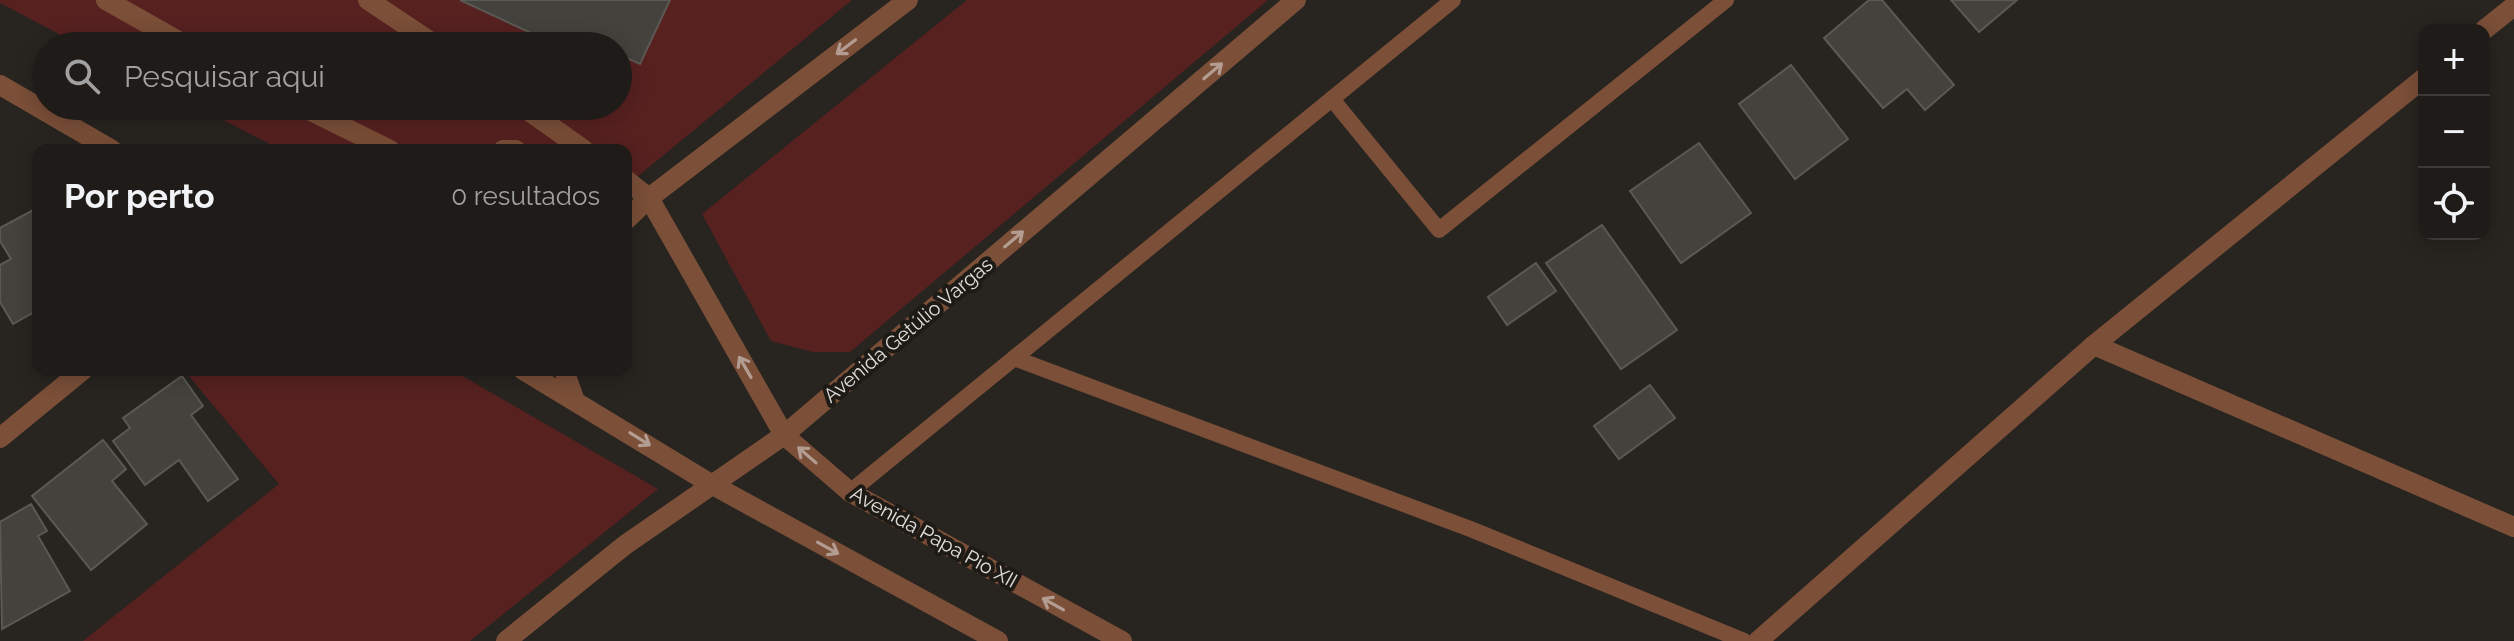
<!DOCTYPE html>
<html lang="pt">
<head>
<meta charset="utf-8">
<style>
  :root { --surface:#1e1b18; --page:#2b2825; --text:#f1f3f6; --muted:#a1a1a2; --line:#3c3937 }
  body { margin:0; font-family:Raleway,sans-serif; background:var(--page); color:var(--text) }
  .controls { position:absolute; right:24px; top:24px; display:grid; overflow:hidden; border-radius:16px; box-shadow:0 4px 20px #0003 }
  .controls button { width:72px; height:72px; display:grid; place-items:center; padding:0; border:0; border-bottom:2px solid var(--line); background:var(--surface); color:var(--text); font:40px sans-serif }
  .list { margin:0; padding:0; list-style:none }
  h2 { display:flex; justify-content:space-between; align-items:center; height:104px; margin:0; padding:0 32px; font-size:34px }
  h2 small { font-size:26px; font-weight:400; color:var(--muted) }
  .icon { flex:none; width:44px; height:44px; fill:none; stroke:currentColor; stroke-width:2; stroke-linecap:round; stroke-linejoin:round }
  .map { position:relative; flex:none; width:2514px; height:641px; overflow:hidden }
  .search { position:absolute; background:var(--surface); box-shadow:0 4px 20px #0003; left:32px; top:32px; width:600px; height:88px; display:flex; align-items:center; gap:20px; box-sizing:border-box; padding:0 28px; border-radius:44px; color:var(--muted); font-size:30px }
  .panel { position:absolute; background:var(--surface); box-shadow:0 4px 20px #0003; left:32px; top:144px; width:600px; height:232px; border-radius:16px }
  .map>svg:first-child { display:block }
  .green { fill:#572120 }
  .building { fill:#43423d; stroke:#5a5953; stroke-width:2 }
  .lines { fill:none; stroke-linecap:round; stroke-linejoin:round }
  .lane { stroke:#7b4f38; stroke-width:16 }
  .street { stroke:#7b4f38; stroke-width:20 }
  .oneway { stroke:#b39d92 }
  .labels { text-anchor:middle; dominant-baseline:central; stroke-width:8; stroke-linejoin:round; paint-order:stroke }
  .street-label { font-size:20px; fill:#e0dddb; stroke:#1e1b17 }
</style>
</head>
<body>
<div class="map">
<svg width="2514" height="641" viewBox="0 0 2514 641">
  <rect width="100%" height="100%" fill="#282420"/>
  <g class="green">
    <path d="M 0,0 L 852,0 L 626,186 L 626,150 L 281,150 L 197,106 L 618,106 L 618,46 L 82,46 L 0,3 Z"/>
    <path d="M 967,0 L 1268,0 L 850,352 L 813,352 L 771,341 L 702,214 Z"/>
    <path d="M 184,370 L 452,370 L 658,489 L 470,641 L 83,641 L 279,484 Z"/>
  </g>
  <g class="building">
    <path d="M 460,0 L 670,0 L 640,64 L 618,54 L 618,46 L 559,46 Z"/>
    <path d="M 1869,0 L 1882,0 L 1954,85 L 1925,110 L 1907,89 L 1883,108 L 1824,38 Z"/>
    <path d="M 1951,0 L 2017,0 L 1979,32 Z"/>
    <path d="M 1791,65 L 1848,139 L 1795,179 L 1739,104 Z"/>
    <path d="M 1699,143 L 1751,213 L 1681,263 L 1630,191 Z"/>
    <path d="M 33,210 L 38,218 L 38,310 L 13,324 L 0,302 L 0,265 L 11,259 L 0,241 L 0,228 Z"/>
    <path d="M 1602,225 L 1677,330 L 1621,369 L 1546,263 Z"/>
    <path d="M 1536,263 L 1556,291 L 1507,325 L 1488,297 Z"/>
    <path d="M 182,376 L 203,406 L 191,415 L 238,479 L 208,501 L 179,460 L 145,485 L 113,441 L 130,428 L 123,418 Z"/>
    <path d="M 1650,385 L 1675,418 L 1619,459 L 1594,426 Z"/>
    <path d="M 103,440 L 126,469 L 112,481 L 147,524 L 91,570 L 32,496 Z"/>
    <path d="M 31,504 L 47,531 L 38,536 L 70,591 L 2,629 L 0,522 Z"/>
  </g>
  <g class="lines">
    <g class="lane">
      <path d="M 1332,99 L 1439,230 L 1726,0"/>
      <path d="M 1014,358 L 1473,530 L 1744,641"/>
      <path d="M 850,492 L 1453,0"/>
    </g>
    <g class="street">
      <path d="M 106,0 L 187,46"/>
      <path d="M 368,0 L 437,46"/>
      <path d="M 2484,30 L 2514,6"/>
      <path d="M 0,85 L 112,150"/>
      <path d="M 301,106 L 390,150"/>
      <path d="M 522,106 L 584,150"/>
      <path d="M 503,150 L 516,150"/>
      <path d="M 626,180 L 649,198 L 784,435 L 850,492 L 1122,641"/>
      <path d="M 626,220 L 649,198 L 908,0"/>
      <path d="M 2094,345 L 2514,527"/>
      <path d="M 523,370 L 711,484 L 998,641"/>
      <path d="M 564,370 L 574,398"/>
      <path d="M 0,438 L 83,370"/>
      <path d="M 506,641 L 625,545 L 784,435 L 1296,0"/>
      <path d="M 1758,641 L 2094,345 L 2424,78"/>
    </g>
  </g>
  <defs><path id="oneway-shaft" d="M-6 0H5M1.5-3L5.5 0L1.5 3" fill="none" stroke-width="1.6" stroke-linecap="round" stroke-linejoin="round" transform="scale(2)"/></defs>
  <g class="oneway">
    <use href="#oneway-shaft" transform="translate(846 47) rotate(143)"/>
    <use href="#oneway-shaft" transform="translate(1213 71) rotate(-40)"/>
    <use href="#oneway-shaft" transform="translate(1014 239) rotate(-40)"/>
    <use href="#oneway-shaft" transform="translate(745 367) rotate(-120)"/>
    <use href="#oneway-shaft" transform="translate(640 439) rotate(32)"/>
    <use href="#oneway-shaft" transform="translate(807 455) rotate(-139)"/>
    <use href="#oneway-shaft" transform="translate(828 548) rotate(29)"/>
    <use href="#oneway-shaft" transform="translate(1053 604) rotate(-151)"/>
  </g>
  <g class="labels">
    <g class="street-label">
      <text transform="translate(908 330) rotate(-40)">Avenida Getúlio Vargas</text>
      <text transform="translate(934 537) rotate(29)">Avenida Papa Pio XII</text>
    </g>
  </g>
</svg>
<div class="controls">
<button>+</button>
<button>−</button>
<button><svg class="icon" aria-label="locate" viewBox="0 0 24 24"><circle cx="12" cy="12" r="6"/><path d="M12 2v4M12 18v4M2 12h4M18 12h4"/></svg></button>
</div>
<div class="search"><svg class="icon" aria-label="search" viewBox="0 0 24 24"><circle cx="10" cy="10" r="6"/><path d="M15 15l6 6"/></svg>Pesquisar aqui</div>
<section class="panel">
<h2>Por perto<small>0 resultados</small></h2>
<ul class="list">
</ul>
</section>
</div>
</body>
</html>
